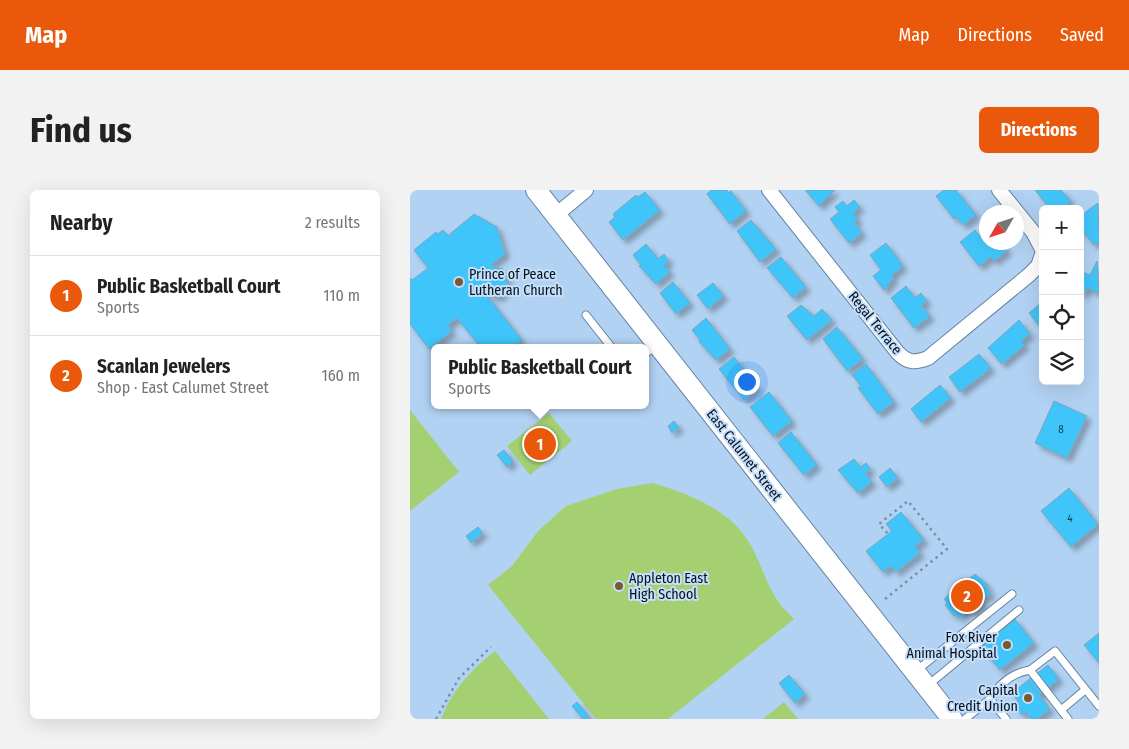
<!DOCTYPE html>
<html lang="en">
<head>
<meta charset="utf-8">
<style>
  :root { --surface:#fff; --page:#f2f2f2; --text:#222; --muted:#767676; --line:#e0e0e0; --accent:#ea580c }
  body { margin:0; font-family:"Fira Sans Condensed",sans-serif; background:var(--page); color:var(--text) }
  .controls { position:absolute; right:15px; top:15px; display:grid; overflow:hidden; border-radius:8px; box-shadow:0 5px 20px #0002 }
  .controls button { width:45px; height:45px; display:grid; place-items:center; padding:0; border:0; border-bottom:1px solid var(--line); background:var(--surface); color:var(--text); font:25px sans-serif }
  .compass { position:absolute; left:569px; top:15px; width:45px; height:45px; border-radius:50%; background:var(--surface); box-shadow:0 5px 20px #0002; rotate:231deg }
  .you { position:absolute; left:336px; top:191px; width:18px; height:18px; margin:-12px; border:4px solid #fff; border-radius:50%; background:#1a73e8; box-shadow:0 0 0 8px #1a73e833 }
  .badge { display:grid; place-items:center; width:32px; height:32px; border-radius:50%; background:var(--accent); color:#fff; font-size:16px; font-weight:700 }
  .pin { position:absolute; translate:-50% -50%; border:2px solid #fff; box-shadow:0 1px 5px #0006 }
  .popup { position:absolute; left:21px; top:154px; width:218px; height:65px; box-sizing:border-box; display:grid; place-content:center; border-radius:8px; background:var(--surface); filter:drop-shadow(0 1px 4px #0005); font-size:16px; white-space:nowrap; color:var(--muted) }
  .popup b { font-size:19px; color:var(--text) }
  .popup::after { content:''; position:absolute; left:50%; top:100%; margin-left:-10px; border:10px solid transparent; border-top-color:var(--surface) }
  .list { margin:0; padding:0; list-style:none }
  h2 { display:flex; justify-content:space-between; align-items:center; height:65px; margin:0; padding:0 20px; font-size:21px }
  h2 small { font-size:16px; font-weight:400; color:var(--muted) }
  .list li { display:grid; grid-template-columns:32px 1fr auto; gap:15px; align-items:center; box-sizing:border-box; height:80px; padding:0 20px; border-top:1px solid var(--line) }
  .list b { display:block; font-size:19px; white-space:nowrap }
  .list p { margin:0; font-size:16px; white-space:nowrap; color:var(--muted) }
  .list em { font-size:16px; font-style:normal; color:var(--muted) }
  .icon { flex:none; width:28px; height:28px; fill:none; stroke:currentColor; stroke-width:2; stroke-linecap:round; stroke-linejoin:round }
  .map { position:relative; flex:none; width:689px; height:529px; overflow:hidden; border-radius:8px }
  header { display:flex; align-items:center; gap:30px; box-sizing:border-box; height:70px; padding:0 25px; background:var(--accent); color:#fff }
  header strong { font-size:24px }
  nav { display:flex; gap:28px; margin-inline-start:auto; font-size:18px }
  .intro { display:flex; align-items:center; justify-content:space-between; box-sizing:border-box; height:120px; padding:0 30px }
  h1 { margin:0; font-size:35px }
  .button { padding:12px 22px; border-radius:8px; background:var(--accent); color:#fff; font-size:18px; font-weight:700 }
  main { display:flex; gap:30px; padding:0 30px }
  aside { flex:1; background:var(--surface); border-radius:8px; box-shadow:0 5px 20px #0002 }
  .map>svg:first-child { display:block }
  .pitch { fill:#a4d072 }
  .building { fill:#41c5fa; stroke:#79a6bc; filter:url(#shadow) }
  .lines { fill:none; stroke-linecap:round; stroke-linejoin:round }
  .lane-casing { stroke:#6583a1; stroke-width:9 }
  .street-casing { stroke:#6583a1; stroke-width:16 }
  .secondary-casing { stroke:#6583a1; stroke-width:22 }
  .path { stroke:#7790a9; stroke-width:2.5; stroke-dasharray:2.5 4; stroke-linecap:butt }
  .lane { stroke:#fff; stroke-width:7 }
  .street { stroke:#fff; stroke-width:14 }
  .secondary { stroke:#fff; stroke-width:20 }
  .poi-dot { fill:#7a5830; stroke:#c5def9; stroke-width:2 }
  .labels { text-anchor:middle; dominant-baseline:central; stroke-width:4; stroke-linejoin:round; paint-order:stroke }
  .number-label { font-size:11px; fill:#143d53 }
  .poi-label { font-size:14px; fill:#05101b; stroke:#c5def9; text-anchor:start }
  .street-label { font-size:14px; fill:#05101b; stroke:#c5def9 }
</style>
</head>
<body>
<header>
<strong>Map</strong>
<nav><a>Map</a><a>Directions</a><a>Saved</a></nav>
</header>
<div class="intro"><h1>Find us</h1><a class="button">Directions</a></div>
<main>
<aside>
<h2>Nearby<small>2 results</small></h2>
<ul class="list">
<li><span class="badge">1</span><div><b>Public Basketball Court</b><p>Sports</p></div><em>110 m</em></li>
<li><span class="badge">2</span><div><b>Scanlan Jewelers</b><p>Shop · East Calumet Street</p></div><em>160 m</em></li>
</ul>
</aside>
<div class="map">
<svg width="689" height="529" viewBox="0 0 689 529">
  <defs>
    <filter id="shadow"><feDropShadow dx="4.5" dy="4.5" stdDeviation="2.5" flood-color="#0004"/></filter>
  </defs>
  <rect width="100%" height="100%" fill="#b2d2f3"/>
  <g class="pitch">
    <path d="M 0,220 L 49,282 L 0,321 Z"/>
    <path d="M 139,223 L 162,251 L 120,285 L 97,256 Z"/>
    <path d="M 242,293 C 270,300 311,317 330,340 C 347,359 352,384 364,405 C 369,414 377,422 384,429 L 258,529 L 186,529 L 78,395 L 102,376 L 129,340 L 156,316 L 207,299 Z"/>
    <path d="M 85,461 L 139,529 L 31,529 C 42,500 61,480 85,461 Z"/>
    <path d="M 374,512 L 388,529 L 353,529 Z"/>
  </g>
  <g class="building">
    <path d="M 301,0 L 317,0 L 319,3 L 321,1 L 336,21 L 320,34 L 297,4 Z"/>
    <path d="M 395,0 L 425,0 L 409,16 Z"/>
    <path d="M 534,0 L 546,0 L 566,25 L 553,35 L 546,27 L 544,29 L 526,6 Z"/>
    <path d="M 625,0 L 651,0 L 661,11 L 652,19 L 640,19 Z"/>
    <path d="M 235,2 L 250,20 L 213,50 L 199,32 L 205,27 L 203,24 L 226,5 L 228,7 Z"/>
    <path d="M 444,10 L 450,17 L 443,23 L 448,29 L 444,32 L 452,43 L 439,53 L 420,29 L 429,22 L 425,17 L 433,11 L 437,16 Z"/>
    <path d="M 688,13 L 689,51 L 684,55 L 673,41 L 670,43 L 670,26 Z"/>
    <path d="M 64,24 L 87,37 L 95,64 L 82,74 L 85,78 L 93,79 L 98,94 L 90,107 L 82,106 L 77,100 L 74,102 L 112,150 L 102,158 L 71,158 L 47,128 L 38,135 L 42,141 L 19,159 L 0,134 L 0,88 L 2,90 L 18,78 L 4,60 L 26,42 L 28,44 L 33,40 L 40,47 L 40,44 Z"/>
    <path d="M 341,30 L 366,59 L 350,72 L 327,41 Z"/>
    <path d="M 565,40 L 578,56 L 583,52 L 591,52 L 597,61 L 584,71 L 581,67 L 569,76 L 550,52 Z"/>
    <path d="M 476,53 L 493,76 L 481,86 L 484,89 L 477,95 L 478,97 L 474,100 L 463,86 L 471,80 L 460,65 Z"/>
    <path d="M 236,54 L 248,69 L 254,64 L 259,71 L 254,75 L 260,82 L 246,94 L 229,76 L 231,75 L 223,65 Z"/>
    <path d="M 371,67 L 396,97 L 383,108 L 357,78 Z"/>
    <path d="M 687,71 L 689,103 L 677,98 L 674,104 L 670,103 L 670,81 L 680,85 Z"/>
    <path d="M 263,92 L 280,113 L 266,124 L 250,103 Z"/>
    <path d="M 303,93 L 314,106 L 298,119 L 287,105 Z"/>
    <path d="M 496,96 L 505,108 L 511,103 L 517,111 L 511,115 L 520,126 L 504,138 L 481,108 Z"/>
    <path d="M 633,111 L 633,137 L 631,138 L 619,123 Z"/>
    <path d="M 391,115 L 404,126 L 412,119 L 422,130 L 397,150 L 377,126 Z"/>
    <path d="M 296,128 L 320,159 L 306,170 L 289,152 L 290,150 L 282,140 Z"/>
    <path d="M 609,130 L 620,144 L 611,151 L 615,155 L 592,174 L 578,158 Z"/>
    <path d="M 427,137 L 453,169 L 437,181 L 413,149 Z"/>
    <path d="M 569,164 L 581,178 L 550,202 L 539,187 Z"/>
    <path d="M 324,167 L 348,198 L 334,210 L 309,179 Z"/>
    <path d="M 456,174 L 484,212 L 468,224 L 448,198 L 451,196 L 442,185 Z"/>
    <path d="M 530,195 L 541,208 L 511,232 L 501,219 Z"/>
    <path d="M 359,202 L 382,231 L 363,246 L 340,217 Z"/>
    <path d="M 644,211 L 677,226 L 657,268 L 625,253 Z"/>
    <path d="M 264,231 L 269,237 L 262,243 L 258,236 Z"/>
    <path d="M 381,242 L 407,275 L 394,285 L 368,253 Z"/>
    <path d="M 94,260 L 103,271 L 97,277 L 87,265 Z"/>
    <path d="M 444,269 L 451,277 L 456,273 L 461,279 L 455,283 L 462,292 L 448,303 L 428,280 Z"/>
    <path d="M 480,278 L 488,288 L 477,297 L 469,287 Z"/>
    <path d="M 659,298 L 688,334 L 661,357 L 631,321 Z"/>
    <path d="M 491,322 L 514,350 L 505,356 L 510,363 L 486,382 L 481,376 L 473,382 L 456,361 L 482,341 L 476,334 Z"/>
    <path d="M 68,337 L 73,343 L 61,353 L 56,346 Z"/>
    <path d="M 565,384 L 578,395 L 576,397 L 581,403 L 571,411 L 574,414 L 562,424 L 559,420 L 550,428 L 546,424 L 544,426 L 535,415 L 537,413 L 534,409 L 543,401 L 541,398 L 552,388 L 555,392 Z"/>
    <path d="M 605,429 L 624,453 L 590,480 L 571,457 Z"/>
    <path d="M 689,443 L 689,473 L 674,455 Z"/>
    <path d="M 638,475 L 649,489 L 629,505 L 617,491 Z"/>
    <path d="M 379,485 L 395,504 L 385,513 L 369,493 Z"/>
    <path d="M 617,491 L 640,519 L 627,529 L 622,529 L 616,522 L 612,525 L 604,515 L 608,511 L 602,503 Z"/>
    <path d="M 167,512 L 179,527 L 176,529 L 173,529 L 162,516 Z"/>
  </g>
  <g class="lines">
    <g class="lane-casing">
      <g id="lane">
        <path d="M 176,125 L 202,158"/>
        <path d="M 235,164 L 247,155"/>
        <path d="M 620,480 L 645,461 L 689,516"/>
        <path d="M 506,481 L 602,404"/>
        <path d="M 517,496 L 609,420"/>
        <path d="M 580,509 C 589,494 602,483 620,480 L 658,529"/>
        <path d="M 651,520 L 675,500"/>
        <path d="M 555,529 L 580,509 L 596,529"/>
      </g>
    </g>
    <g class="street-casing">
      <g id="street">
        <path d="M 359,0 L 488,163 C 498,173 505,173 518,168 L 619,85 L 628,76 L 633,62"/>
        <path d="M 589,0 L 623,42 L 633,61"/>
        <path d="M 146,25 L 176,0"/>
      </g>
    </g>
    <g class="secondary-casing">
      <path id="secondary" d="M 126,0 L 542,529"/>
    </g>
    <g class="path">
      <path d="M 475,409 L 537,359 L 498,311 L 469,334 L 478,344"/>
      <path d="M 26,529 L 49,488 L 81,457"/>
    </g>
    <use href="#lane" class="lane"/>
    <use href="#street" class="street"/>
    <use href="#secondary" class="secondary"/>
  </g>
  <g class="poi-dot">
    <circle cx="49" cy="92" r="5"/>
    <circle cx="209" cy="396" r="5"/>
    <circle cx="597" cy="455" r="5"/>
    <circle cx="618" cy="508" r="5"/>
  </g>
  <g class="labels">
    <g class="number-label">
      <text x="651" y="239">8</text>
      <text x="660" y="328">4</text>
    </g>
    <g class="poi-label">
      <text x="59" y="84">Prince of Peace<tspan x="59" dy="16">Lutheran Church</tspan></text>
      <text x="219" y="388">Appleton East<tspan x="219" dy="16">High School</tspan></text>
      <text x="587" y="447" text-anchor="end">Fox River<tspan x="587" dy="16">Animal Hospital</tspan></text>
      <text x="608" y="500" text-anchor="end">Capital<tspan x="608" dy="16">Credit Union</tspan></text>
    </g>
    <g class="street-label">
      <text transform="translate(465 133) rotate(51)">Regal Terrace</text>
      <text transform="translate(334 265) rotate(52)">East Calumet Street</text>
    </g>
  </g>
</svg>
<div class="controls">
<button>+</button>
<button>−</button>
<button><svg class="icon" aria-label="locate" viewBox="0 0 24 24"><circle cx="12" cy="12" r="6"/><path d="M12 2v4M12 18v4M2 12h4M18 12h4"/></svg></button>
<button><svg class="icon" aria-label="layers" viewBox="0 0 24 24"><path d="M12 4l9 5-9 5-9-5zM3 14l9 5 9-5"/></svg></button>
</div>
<svg class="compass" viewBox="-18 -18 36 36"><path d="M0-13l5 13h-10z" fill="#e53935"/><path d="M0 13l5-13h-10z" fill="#767676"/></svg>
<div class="you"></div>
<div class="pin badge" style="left:130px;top:254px">1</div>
<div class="popup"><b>Public Basketball Court</b>Sports</div>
<div class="pin badge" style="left:557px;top:406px">2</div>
</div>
</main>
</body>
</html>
